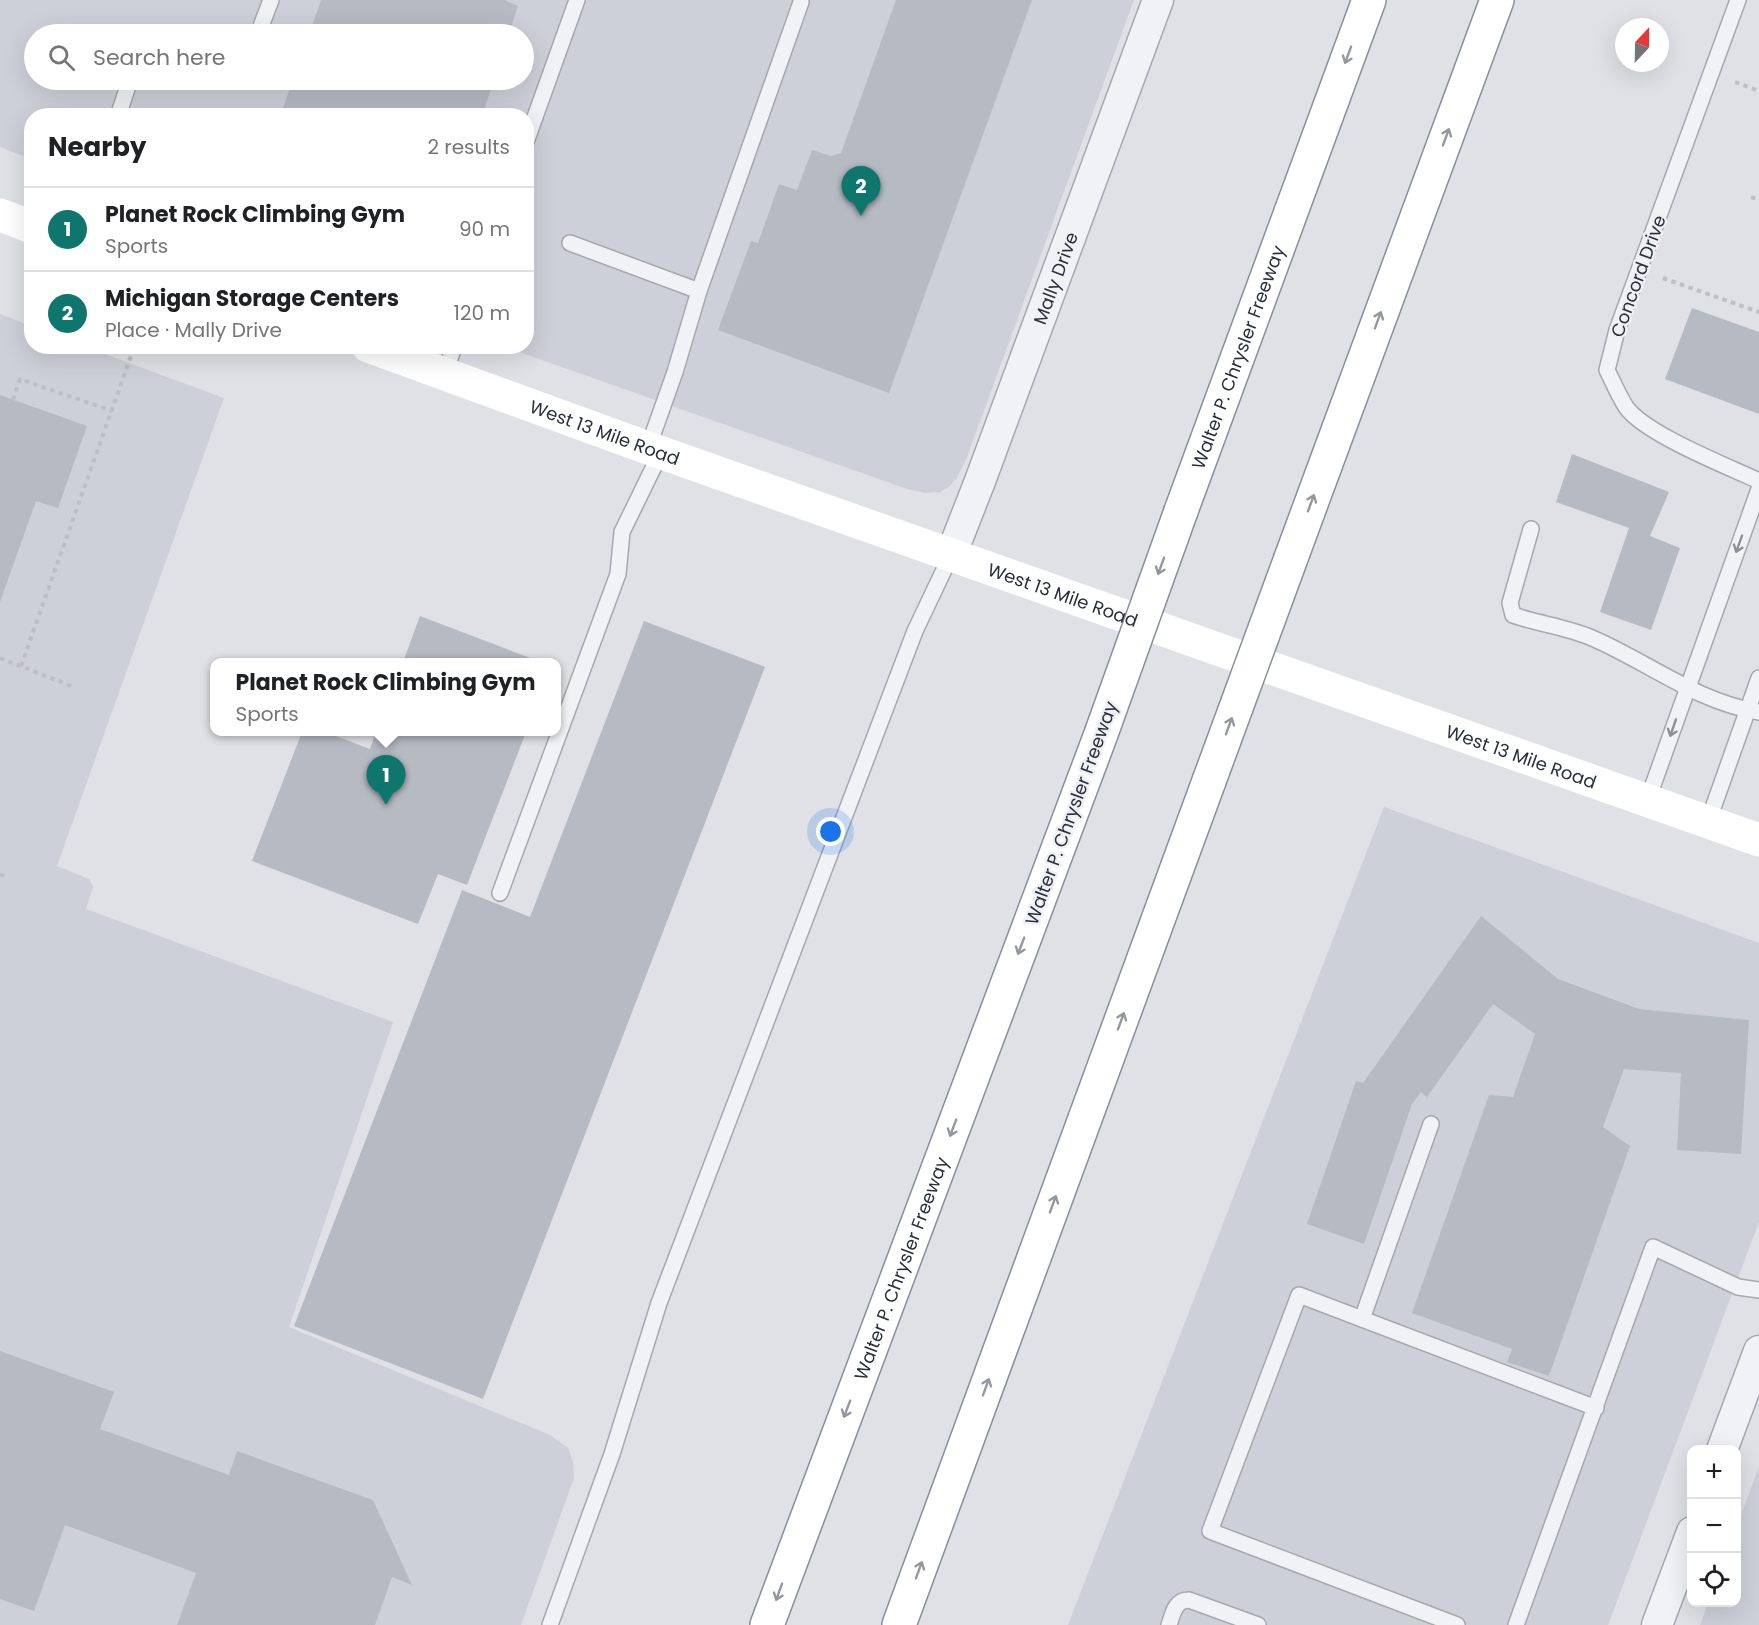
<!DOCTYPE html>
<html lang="en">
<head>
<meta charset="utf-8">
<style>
  :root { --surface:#fff; --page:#f6f6f6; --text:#202124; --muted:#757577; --line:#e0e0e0; --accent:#0f766e }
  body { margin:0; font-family:Poppins,sans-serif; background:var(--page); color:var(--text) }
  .controls { position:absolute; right:18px; bottom:18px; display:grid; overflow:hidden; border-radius:12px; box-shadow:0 6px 24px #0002 }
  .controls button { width:54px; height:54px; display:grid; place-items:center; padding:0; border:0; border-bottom:2px solid var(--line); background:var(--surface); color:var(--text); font:30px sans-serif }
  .compass { position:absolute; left:1615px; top:18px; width:54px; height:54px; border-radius:50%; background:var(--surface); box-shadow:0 6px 24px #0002; rotate:22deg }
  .you { position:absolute; left:831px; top:832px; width:21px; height:21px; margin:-15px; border:4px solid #fff; border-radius:50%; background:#1a73e8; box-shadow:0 0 0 9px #1a73e833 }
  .badge { display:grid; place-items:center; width:39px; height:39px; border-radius:50%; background:var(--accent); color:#fff; font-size:20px; font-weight:700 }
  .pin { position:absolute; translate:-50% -50px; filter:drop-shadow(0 2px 3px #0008) }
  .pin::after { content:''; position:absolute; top:32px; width:21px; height:18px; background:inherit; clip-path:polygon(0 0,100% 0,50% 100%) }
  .popup { position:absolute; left:210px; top:658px; width:351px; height:78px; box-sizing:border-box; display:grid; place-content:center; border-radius:12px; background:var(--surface); filter:drop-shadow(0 2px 4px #0005); font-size:20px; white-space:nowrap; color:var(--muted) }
  .popup b { font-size:22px; color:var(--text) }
  .popup::after { content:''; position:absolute; left:50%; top:100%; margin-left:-12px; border:12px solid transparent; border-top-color:var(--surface) }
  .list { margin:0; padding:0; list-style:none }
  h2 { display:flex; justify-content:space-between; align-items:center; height:78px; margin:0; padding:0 24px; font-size:26px }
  h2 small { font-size:20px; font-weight:400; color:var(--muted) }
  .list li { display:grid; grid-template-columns:39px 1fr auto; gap:18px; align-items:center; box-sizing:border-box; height:84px; padding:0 24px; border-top:2px solid var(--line) }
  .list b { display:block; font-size:22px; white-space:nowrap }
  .list p { margin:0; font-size:20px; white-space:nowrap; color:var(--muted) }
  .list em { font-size:20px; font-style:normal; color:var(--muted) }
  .icon { flex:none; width:33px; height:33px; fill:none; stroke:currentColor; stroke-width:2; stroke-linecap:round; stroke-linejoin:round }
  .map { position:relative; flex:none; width:1759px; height:1625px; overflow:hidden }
  .search { position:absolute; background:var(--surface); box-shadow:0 6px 24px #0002; left:24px; top:24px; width:510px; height:66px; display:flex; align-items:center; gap:15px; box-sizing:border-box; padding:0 21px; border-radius:33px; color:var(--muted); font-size:22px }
  .panel { position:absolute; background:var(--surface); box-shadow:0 6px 24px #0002; left:24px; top:108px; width:510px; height:246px; border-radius:24px }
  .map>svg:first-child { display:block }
  .built { fill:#cdd0d8; fill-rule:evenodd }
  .building { fill:#b6bac3 }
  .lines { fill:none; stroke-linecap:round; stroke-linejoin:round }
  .service-casing { stroke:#a5a8b0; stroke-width:18 }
  .minor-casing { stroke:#a5a8b0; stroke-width:33 }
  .motorway-casing { stroke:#878e9c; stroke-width:36 }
  .path { stroke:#bdbfc5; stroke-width:4; stroke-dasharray:4.5 4.5; stroke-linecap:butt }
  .service { stroke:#f1f2f5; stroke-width:15 }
  .minor { stroke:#f1f2f5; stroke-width:30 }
  .secondary { stroke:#fff; stroke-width:33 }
  .motorway { stroke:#fff; stroke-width:33 }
  .motorway-bridge-casing { stroke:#878e9c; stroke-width:36; stroke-linecap:butt }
  .motorway-bridge { stroke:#fff; stroke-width:33 }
  .oneway { stroke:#94979e }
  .oneway2 { stroke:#8d9098 }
  .labels { text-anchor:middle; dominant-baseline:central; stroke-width:5; stroke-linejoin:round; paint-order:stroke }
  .street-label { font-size:18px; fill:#292f3c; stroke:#eef0f4 }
</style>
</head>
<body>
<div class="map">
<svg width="1759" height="1625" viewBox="0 0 1759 1625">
  <rect width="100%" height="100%" fill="#dfe1e6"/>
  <g class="built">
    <path d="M 0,0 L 1134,0 L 967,457 L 956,479 L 949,487 L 940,492 L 925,493 L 907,489 L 505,347 L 526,346 L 526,116 L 32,116 L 31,159 L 0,147 ZM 34,34 L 524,34 L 524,80 L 34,80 Z"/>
    <path d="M 0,314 L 31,326 L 32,346 L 86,347 L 224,398 L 57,866 L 89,879 L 93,887 L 86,909 L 393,1022 L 289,1327 L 550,1435 L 568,1448 L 573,1462 L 574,1478 L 521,1625 L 0,1625 Z"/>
    <path d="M 1384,807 L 1759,943 L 1759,1222 L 1608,1625 L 1068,1625 Z"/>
    <path d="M 1759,1466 L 1759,1625 L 1700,1625 L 1708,1603 L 1736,1602 L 1737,1526 Z"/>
  </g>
  <g class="building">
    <path d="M 321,0 L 504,0 L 518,6 L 509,34 L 309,34 Z"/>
    <path d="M 896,0 L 1032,0 L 889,393 L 718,330 L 751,241 L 758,243 L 779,184 L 797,190 L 812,150 L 831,156 L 841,153 Z"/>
    <path d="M 293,80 L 494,80 L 482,116 L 280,116 Z"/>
    <path d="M 1692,308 L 1759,332 L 1759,414 L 1665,379 Z"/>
    <path d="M 0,395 L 87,426 L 58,508 L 36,501 L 0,602 Z"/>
    <path d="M 1572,454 L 1669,492 L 1650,536 L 1680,548 L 1651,630 L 1600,612 L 1629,528 L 1556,502 Z"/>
    <path d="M 420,616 L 541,662 L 403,662 Z"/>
    <path d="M 644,621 L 765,667 L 483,1399 L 294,1326 L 462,890 L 530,917 Z"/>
    <path d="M 302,732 L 325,732 L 370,749 L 376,732 L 526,732 L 467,885 L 438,874 L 418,924 L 252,861 Z"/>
    <path d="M 1481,916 L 1558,979 L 1639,1009 L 1749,1020 L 1741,1154 L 1677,1150 L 1681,1073 L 1624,1069 L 1603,1127 L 1630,1146 L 1549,1376 L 1507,1362 L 1512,1349 L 1412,1313 L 1489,1095 L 1513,1097 L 1535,1034 L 1493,1004 L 1427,1097 L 1421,1092 L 1412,1104 L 1364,1244 L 1307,1224 L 1356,1081 L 1363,1083 Z"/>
    <path d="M 0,1351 L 114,1392 L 100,1429 L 229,1475 L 237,1451 L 373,1500 L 412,1585 L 392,1577 L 375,1625 L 177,1625 L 196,1573 L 65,1525 L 34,1611 L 0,1599 Z"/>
  </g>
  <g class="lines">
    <g class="service-casing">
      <g id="service">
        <path d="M 1738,0 L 1617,330 L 1607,370 C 1613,382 1619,396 1626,407 C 1645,434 1727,466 1759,481"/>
        <path d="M 258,34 L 271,0"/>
        <path d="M 118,116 L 130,80"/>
        <path d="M 526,142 L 577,0"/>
        <path d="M 570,243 L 699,291 L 675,372 L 648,448"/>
        <path d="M 699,291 L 801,2"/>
        <path d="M 445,375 L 454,346"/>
        <path d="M 1531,529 L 1510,603 L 1513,615 C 1538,624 1567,627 1592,638 C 1648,662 1697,702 1759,712"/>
        <path d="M 1648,799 L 1759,489"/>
        <path d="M 1708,822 L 1759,678"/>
        <path d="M 500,893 L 618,574 L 622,532 L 661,452"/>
        <path d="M 1362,1319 L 1431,1124"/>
        <path d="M 550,1625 L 612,1454 L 659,1303 L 915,631 L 951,555"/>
        <path d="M 1169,1625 C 1173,1613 1175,1600 1189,1600 L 1258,1625"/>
        <path d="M 1457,1625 L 1210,1531 L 1299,1295 L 1596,1408"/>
        <path d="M 1516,1625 L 1653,1247 L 1738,1287 L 1759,1290"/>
      </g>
    </g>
    <g class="minor-casing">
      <g id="minor">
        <path id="s1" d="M 951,555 L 980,481 L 1158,0"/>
        <path d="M 1722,1450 L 1759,1351"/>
        <path d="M 1657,1625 L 1692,1532"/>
      </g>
    </g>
    <g class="motorway-casing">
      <g id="motorway">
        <path id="s3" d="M 1181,511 L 1369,0"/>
        <path d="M 1291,558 L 1497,0"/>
        <path id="s4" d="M 767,1625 L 1101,734"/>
        <path d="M 899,1625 L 1209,781"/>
      </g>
    </g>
    <g class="path">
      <path d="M 1735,82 L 1759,91"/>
      <path d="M 1751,197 L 1759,200"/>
      <path d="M 1663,278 L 1759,312"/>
      <path d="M 13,400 L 20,379 L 112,411"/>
      <path d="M 0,658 L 74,687"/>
      <path d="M 21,666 L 132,353"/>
      <path d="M 0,874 L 8,877"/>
    </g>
    <use href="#service" class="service"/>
    <use href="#minor" class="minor"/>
    <g class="secondary">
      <path d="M 0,215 L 32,227"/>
      <path id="s2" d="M 368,346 L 648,448 L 1759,840"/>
    </g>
    <use href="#motorway" class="motorway"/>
    <g class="motorway-bridge-casing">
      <g id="motorway-bridge">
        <path d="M 1101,734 L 1181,511"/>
        <path d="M 1209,781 L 1291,558"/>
      </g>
    </g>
    <use href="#motorway-bridge" class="motorway-bridge"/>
  </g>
  <defs><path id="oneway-shaft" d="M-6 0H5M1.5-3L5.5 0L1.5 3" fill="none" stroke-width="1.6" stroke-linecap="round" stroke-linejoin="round" transform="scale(1.5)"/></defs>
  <g class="oneway">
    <use href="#oneway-shaft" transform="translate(1348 55) rotate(110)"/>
    <use href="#oneway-shaft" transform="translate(1446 137) rotate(-70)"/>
    <use href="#oneway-shaft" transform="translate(1378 320) rotate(-70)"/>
    <use href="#oneway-shaft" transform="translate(1311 503) rotate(-70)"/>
    <use href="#oneway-shaft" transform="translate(1161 566) rotate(110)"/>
    <use href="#oneway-shaft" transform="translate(1229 726) rotate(-70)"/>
    <use href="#oneway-shaft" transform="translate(1021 946) rotate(111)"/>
    <use href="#oneway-shaft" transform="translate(1121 1021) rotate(-70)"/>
    <use href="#oneway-shaft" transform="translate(953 1128) rotate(111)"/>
    <use href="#oneway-shaft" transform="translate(1053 1204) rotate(-70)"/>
    <use href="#oneway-shaft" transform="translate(986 1387) rotate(-70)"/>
    <use href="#oneway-shaft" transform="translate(847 1409) rotate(111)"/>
    <use href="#oneway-shaft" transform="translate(919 1570) rotate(-70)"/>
    <use href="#oneway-shaft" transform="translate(779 1592) rotate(110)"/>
  </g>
  <g class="oneway2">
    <use href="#oneway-shaft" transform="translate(1739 544) rotate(110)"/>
    <use href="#oneway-shaft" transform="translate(1673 728) rotate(109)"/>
  </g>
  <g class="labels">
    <g class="street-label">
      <text transform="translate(1638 276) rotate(-70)">Concord Drive</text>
      <text stroke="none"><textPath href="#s1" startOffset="296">Mally Drive</textPath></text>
      <text stroke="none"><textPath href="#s3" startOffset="164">Walter P. Chrysler Freeway</textPath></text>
      <text stroke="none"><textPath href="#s2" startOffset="252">West 13 Mile Road</textPath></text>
      <text stroke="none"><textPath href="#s2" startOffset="738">West 13 Mile Road</textPath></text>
      <text stroke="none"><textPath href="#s2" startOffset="1224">West 13 Mile Road</textPath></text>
      <text transform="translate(1071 813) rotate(-70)">Walter P. Chrysler Freeway</text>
      <text stroke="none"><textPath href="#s4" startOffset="381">Walter P. Chrysler Freeway</textPath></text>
    </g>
  </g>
</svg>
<div class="controls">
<button>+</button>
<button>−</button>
<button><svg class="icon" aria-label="locate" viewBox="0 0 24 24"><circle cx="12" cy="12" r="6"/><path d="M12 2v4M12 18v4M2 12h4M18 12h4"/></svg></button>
</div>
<svg class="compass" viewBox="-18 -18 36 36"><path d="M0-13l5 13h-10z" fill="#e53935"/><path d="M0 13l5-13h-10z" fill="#757577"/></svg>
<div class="you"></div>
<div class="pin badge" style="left:386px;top:805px">1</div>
<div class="popup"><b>Planet Rock Climbing Gym</b>Sports</div>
<div class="pin badge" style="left:861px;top:216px">2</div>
<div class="search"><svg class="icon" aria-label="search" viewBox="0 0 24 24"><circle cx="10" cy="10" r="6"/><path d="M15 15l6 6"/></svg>Search here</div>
<section class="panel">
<h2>Nearby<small>2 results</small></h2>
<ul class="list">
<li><span class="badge">1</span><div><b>Planet Rock Climbing Gym</b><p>Sports</p></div><em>90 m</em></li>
<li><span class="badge">2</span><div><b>Michigan Storage Centers</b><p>Place · Mally Drive</p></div><em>120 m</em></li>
</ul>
</section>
</div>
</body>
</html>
